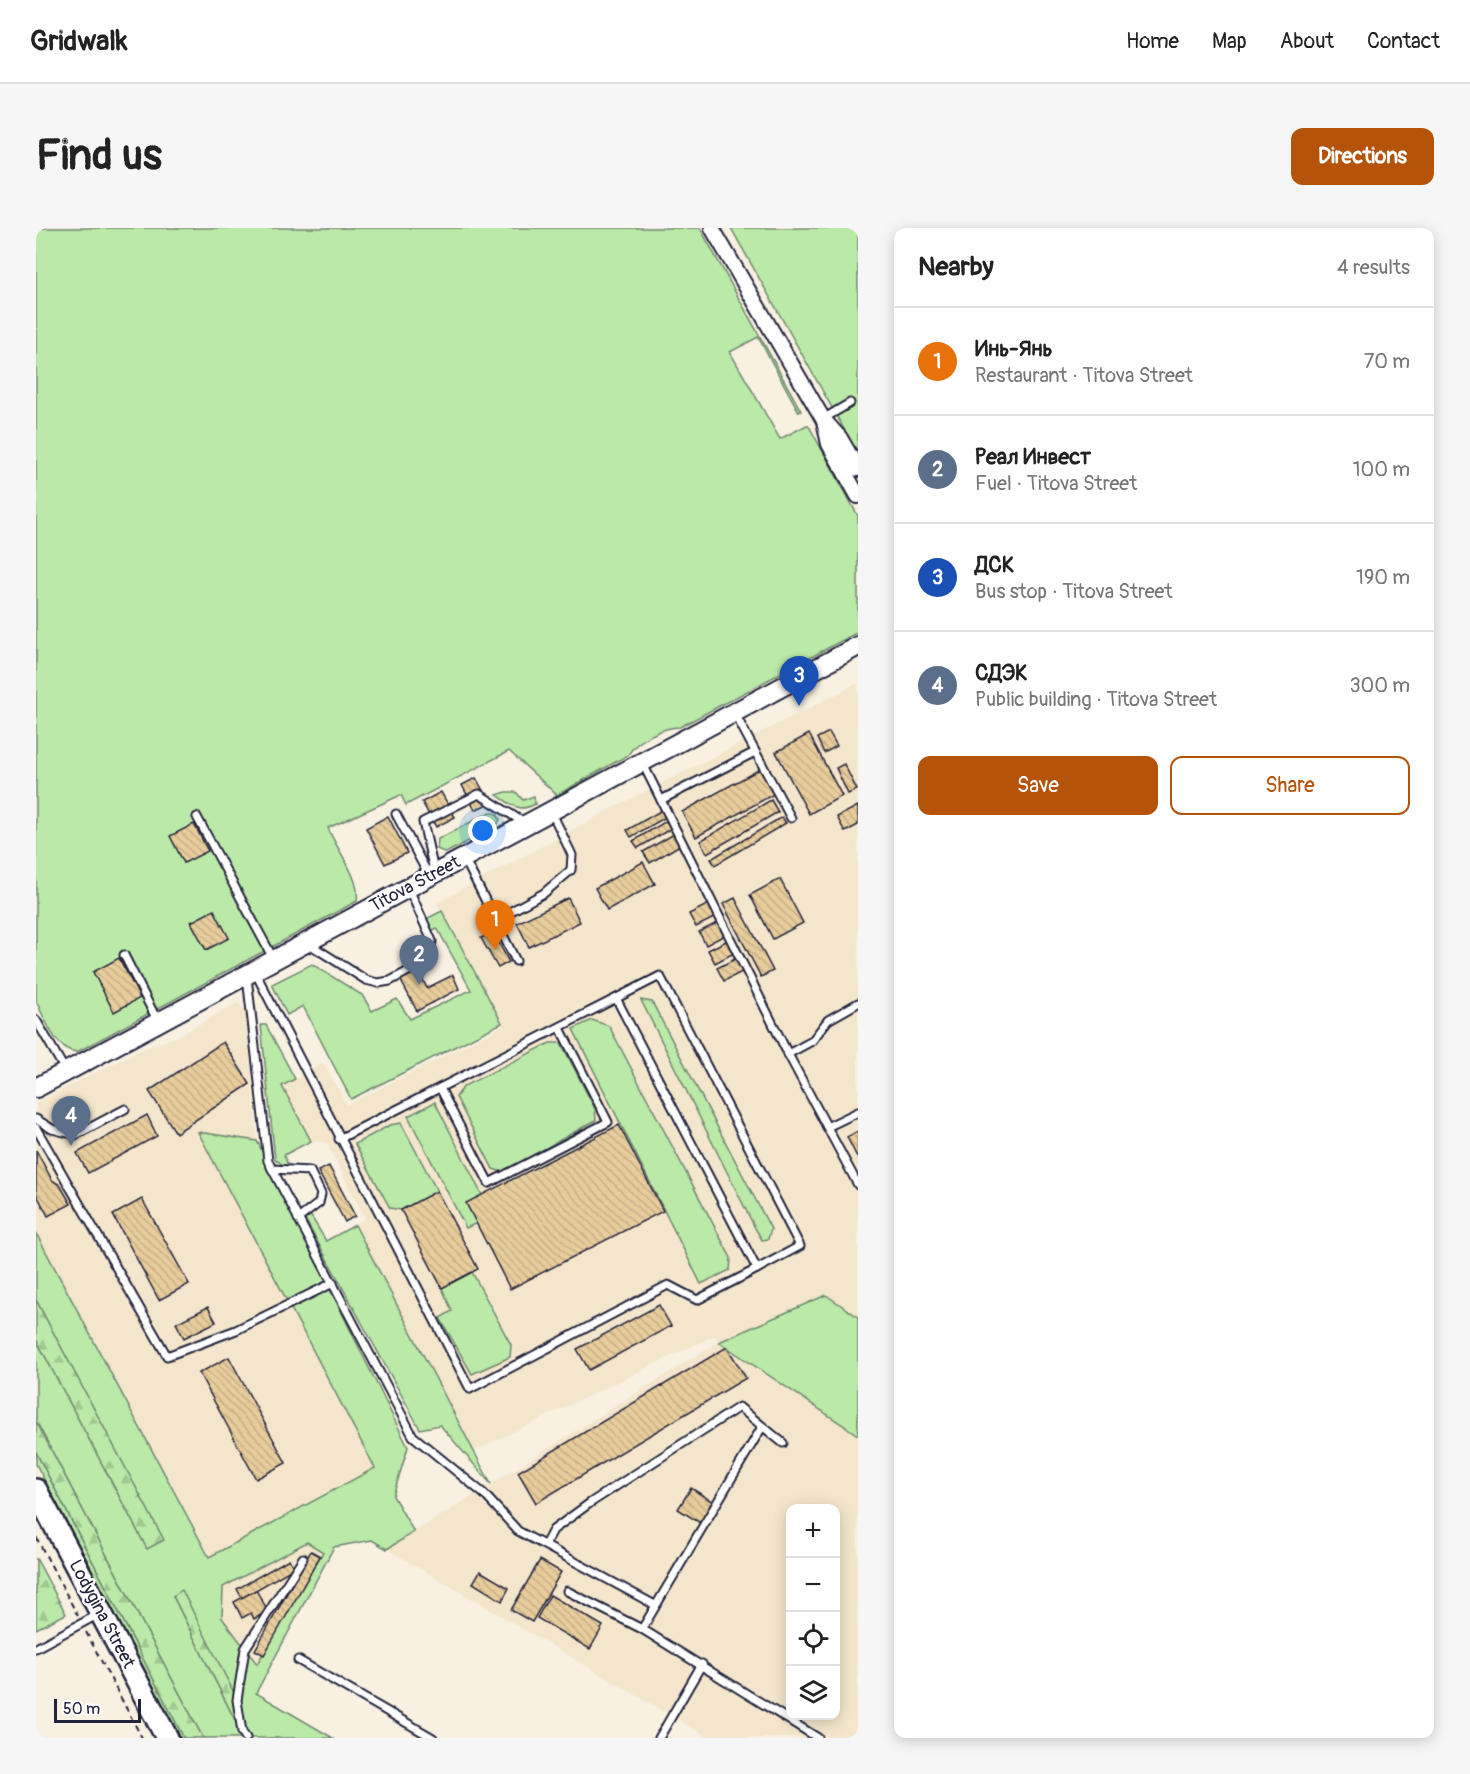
<!DOCTYPE html>
<html lang="en">
<head>
<meta charset="utf-8">
<style>
  :root { --surface:#fff; --page:#f6f6f6; --text:#222; --muted:#767676; --line:#e0e0e0; --accent:#b45309 }
  body { margin:0; font-family:Pangolin,sans-serif; background:var(--page); color:var(--text) }
  .controls { position:absolute; right:18px; bottom:18px; display:grid; overflow:hidden; border-radius:12px; box-shadow:0 3px 15px #0003 }
  .controls button { width:54px; height:54px; display:grid; place-items:center; padding:0; border:0; border-bottom:2px solid var(--line); background:var(--surface); color:var(--text); font:30px sans-serif }
  .scale { position:absolute; left:18px; bottom:15px; width:87px; box-sizing:border-box; padding-left:6px; border:3px solid #22223b; border-top:0; font-size:16px; line-height:21px; white-space:nowrap; color:#22223b; -webkit-text-stroke:4px #fff; paint-order:stroke }
  .you { position:absolute; left:447px; top:603px; width:21px; height:21px; margin:-15px; border:4px solid #fff; border-radius:50%; background:#1a73e8; box-shadow:0 0 0 9px #1a73e833 }
  .badge { display:grid; place-items:center; width:39px; height:39px; border-radius:50%; background:var(--accent); color:#fff; font-size:20px; font-weight:700 }
  .pin { position:absolute; translate:-50% -50px; filter:drop-shadow(0 2px 3px #0008) }
  .pin::after { content:''; position:absolute; top:32px; width:21px; height:18px; background:inherit; clip-path:polygon(0 0,100% 0,50% 100%) }
  .list { margin:0; padding:0; list-style:none }
  h2 { display:flex; justify-content:space-between; align-items:center; height:78px; margin:0; padding:0 24px; font-size:26px }
  h2 small { font-size:20px; font-weight:400; color:var(--muted) }
  .list li { display:grid; grid-template-columns:39px 1fr auto; gap:18px; align-items:center; box-sizing:border-box; height:108px; padding:0 24px; border-top:2px solid var(--line) }
  .list b { display:block; font-size:22px; white-space:nowrap }
  .list p { margin:0; font-size:20px; white-space:nowrap; color:var(--muted) }
  .list em { font-size:20px; font-style:normal; color:var(--muted) }
  .actions { display:flex; gap:12px; padding:18px 24px }
  .actions a { flex:1; padding:14px 0; border:2px solid var(--accent); border-radius:12px; text-align:center; font-size:21px; color:var(--accent) }
  .actions .main { background:var(--accent); color:#fff }
  .icon { flex:none; width:33px; height:33px; fill:none; stroke:currentColor; stroke-width:2; stroke-linecap:round; stroke-linejoin:round }
  .map { position:relative; flex:none; width:822px; height:1510px; overflow:hidden; border-radius:12px }
  header { display:flex; align-items:center; gap:36px; box-sizing:border-box; height:84px; padding:0 30px; background:var(--surface); border-bottom:2px solid var(--line) }
  header strong { font-size:28px }
  nav { display:flex; gap:33px; margin-inline-start:auto; font-size:21px }
  .intro { display:flex; align-items:center; justify-content:space-between; box-sizing:border-box; height:144px; padding:0 36px }
  h1 { margin:0; font-size:42px }
  .button { padding:15px 27px; border-radius:12px; background:var(--accent); color:#fff; font-size:21px; font-weight:700 }
  main { display:flex; gap:36px; padding:0 36px }
  aside { flex:1; background:var(--surface); border-radius:12px; box-shadow:0 3px 15px #0003 }
  .map>svg:first-child { display:block }
  .built { fill:#f3e6cc; fill-rule:evenodd }
  .grass { fill:#bbe9a7; stroke:#6e8671; stroke-width:1.5; fill-rule:evenodd }
  .forest { fill:url(#forest-firs); stroke:#6e8671; stroke-width:1.5 }
  .building { fill:url(#building-back-hatch); stroke:#22223b; stroke-width:1.5 }
  .lines { fill:none; stroke-linecap:round; stroke-linejoin:round }
  .service-casing { stroke:#22223b; stroke-width:11 }
  .minor-casing { stroke:#22223b; stroke-width:18 }
  .secondary-casing { stroke:#22223b; stroke-width:22 }
  .primary-casing { stroke:#22223b; stroke-width:26 }
  .path { stroke:#22223b; stroke-width:2; stroke-dasharray:6 4.5; stroke-linecap:butt }
  .service { stroke:#fff; stroke-width:7 }
  .minor { stroke:#fff; stroke-width:14 }
  .secondary { stroke:#fff; stroke-width:18 }
  .primary { stroke:#fff; stroke-width:21 }
  .labels { text-anchor:middle; dominant-baseline:central; stroke-width:5; stroke-linejoin:round; paint-order:stroke }
  .street-label { font-size:18px; fill:#22223b; stroke:#fff }
</style>
</head>
<body>
<header>
<strong>Gridwalk</strong>
<nav><a>Home</a><a>Map</a><a>About</a><a>Contact</a></nav>
</header>
<div class="intro"><h1>Find us</h1><a class="button">Directions</a></div>
<main>
<div class="map">
<svg width="822" height="1510" viewBox="0 0 822 1510">
  <defs>
    <pattern id="forest-firs" width="22" height="20" patternUnits="userSpaceOnUse" patternTransform="scale(1.5)"><rect width="22" height="20" fill="#bbe9a7"/><path d="M5 1l3.5 6h-7zM16 11l3.5 6h-7z" fill="#a0c891"/></pattern>
    <pattern id="building-back-hatch" width="6" height="6" patternUnits="userSpaceOnUse" patternTransform="scale(1.5)"><rect width="6" height="6" fill="#e7cd9c"/><path d="M-1 5l2 2M0 0l6 6M5-1l2 2" fill="none" stroke="#c6b087"/></pattern>
  </defs>
  <rect width="100%" height="100%" fill="#f8f0e1"/>
  <filter id="ink" filterUnits="userSpaceOnUse"><feTurbulence type="fractalNoise" baseFrequency=".0167" numOctaves="2"/><feDisplacementMap in="SourceGraphic" scale="12" xChannelSelector="R" yChannelSelector="G"/><feConvolveMatrix kernelMatrix="1 2 1 2 8 2 1 2 1" color-interpolation-filters="sRGB"/></filter>
  <g filter="url(#ink)">
    <g class="built">
      <path d="M 822,455 L 822,1089 L 790,1067 L 683,1114 L 822,1207 L 822,1510 L 673,1510 L 351,1321 L 682,1114 L 679,1107 L 438,1223 L 319,997 L 329,990 L 290,914 L 275,913 L 246,858 L 287,835 L 311,877 L 467,798 L 401,675 L 575,581 ZM 754,1280 L 800,1280 L 800,1488 L 754,1488 Z"/>
      <path d="M 201,775 L 210,782 L 221,913 L 163,904 L 339,1240 L 174,1329 L 0,1005 L 0,875 L 104,822 L 142,808 Z"/>
      <path d="M 272,1313 L 288,1324 L 221,1437 L 186,1390 L 187,1359 Z"/>
    </g>
    <g class="grass">
      <path d="M 0,0 L 664,0 L 765,183 L 763,184 L 722,109 L 694,124 L 744,211 L 771,197 L 774,200 L 822,288 L 822,404 L 644,499 C 627,499 600,512 592,527 L 521,567 L 473,523 L 370,577 L 365,567 L 292,600 C 300,621 325,650 321,673 L 41,824 C 19,823 9,790 0,773 Z"/>
      <path d="M 695,0 L 822,0 L 822,226 Z"/>
      <path d="M 470,564 L 480,564 L 487,572 L 498,568 L 499,576 C 483,585 476,577 461,567 Z"/>
      <path d="M 454,584 L 461,586 L 464,591 L 461,598 L 410,625 L 401,621 L 402,611 Z"/>
      <path d="M 406,683 L 466,795 L 315,871 L 267,778 L 251,787 L 236,756 L 276,736 L 326,767 L 336,783 L 361,771 L 374,791 L 435,762 L 401,700 L 395,703 L 388,692 Z"/>
      <path d="M 605,772 L 616,774 L 735,1001 L 732,1011 L 726,1012 L 719,1000 Z"/>
      <path d="M 556,792 L 573,798 L 695,1030 L 694,1042 L 665,1056 L 537,801 Z"/>
      <path d="M 225,797 L 230,797 L 259,851 L 246,858 L 275,913 L 248,927 L 252,937 L 247,937 L 239,931 Z"/>
      <path d="M 514,815 L 525,815 L 559,881 L 560,892 L 467,944 L 457,941 L 420,869 L 428,858 Z"/>
      <path d="M 399,874 L 446,967 L 441,995 L 430,1000 L 372,888 Z"/>
      <path d="M 365,895 L 401,963 L 365,982 L 354,980 L 319,916 L 354,897 Z"/>
      <path d="M 162,904 L 221,913 L 372,1219 L 357,1268 L 378,1304 L 351,1321 L 336,1312 L 298,1319 L 220,1465 L 297,1510 L 212,1510 L 146,1363 L 137,1368 L 208,1510 L 167,1510 L 0,1193 L 0,1111 L 111,1320 L 127,1312 L 0,1072 L 0,1005 L 173,1329 L 339,1240 ZM 271,1314 L 287,1324 L 221,1436 L 186,1390 L 187,1359 Z"/>
      <path d="M 272,987 L 275,988 L 290,1013 L 319,997 L 455,1256 L 404,1197 L 384,1201 L 269,991 Z"/>
      <path d="M 436,1044 L 475,1117 L 474,1129 L 436,1146 L 404,1090 L 416,1083 L 406,1060 Z"/>
      <path d="M 790,1067 L 822,1089 L 822,1207 L 683,1114 Z"/>
      <path d="M 0,1224 L 148,1510 L 145,1510 L 0,1236 Z"/>
    </g>
    <g class="forest">
      <path d="M 0,1072 L 128,1312 L 111,1321 L 0,1111 Z"/>
      <path d="M 0,1193 L 167,1510 L 148,1510 L 0,1224 Z"/>
      <path d="M 0,1330 L 30,1386 L 0,1401 Z"/>
      <path d="M 146,1362 L 198,1465 L 208,1510 L 137,1368 Z"/>
    </g>
    <g class="building">
      <path d="M 793,504 L 801,518 L 788,525 L 781,510 Z"/>
      <path d="M 773,506 L 806,568 L 773,586 L 740,524 Z"/>
      <path d="M 808,536 L 821,562 L 812,566 L 800,540 Z"/>
      <path d="M 724,541 L 738,566 L 660,609 L 646,584 Z"/>
      <path d="M 440,550 L 454,575 L 439,582 L 426,557 Z"/>
      <path d="M 405,564 L 419,589 L 400,599 L 386,574 Z"/>
      <path d="M 735,572 L 742,584 L 671,625 L 664,613 Z"/>
      <path d="M 822,578 L 822,597 L 809,604 L 801,589 Z"/>
      <path d="M 626,582 L 630,589 L 595,609 L 591,602 Z"/>
      <path d="M 352,588 L 371,625 L 349,636 L 330,600 Z"/>
      <path d="M 746,589 L 750,595 L 679,637 L 675,631 Z"/>
      <path d="M 632,592 L 636,600 L 602,620 L 597,613 Z"/>
      <path d="M 158,596 L 172,623 L 148,635 L 134,608 Z"/>
      <path d="M 638,606 L 644,617 L 614,635 L 607,624 Z"/>
      <path d="M 607,634 L 619,656 L 571,682 L 559,660 Z"/>
      <path d="M 744,651 L 767,695 L 737,711 L 714,667 Z"/>
      <path d="M 532,670 L 544,694 L 493,719 L 481,695 Z"/>
      <path d="M 699,670 L 737,743 L 725,749 L 687,676 Z"/>
      <path d="M 673,676 L 680,689 L 660,699 L 653,686 Z"/>
      <path d="M 178,682 L 193,710 L 170,722 L 155,694 Z"/>
      <path d="M 683,694 L 689,707 L 670,717 L 663,704 Z"/>
      <path d="M 457,704 L 473,734 L 462,740 L 445,710 Z"/>
      <path d="M 692,712 L 698,725 L 679,735 L 672,722 Z"/>
      <path d="M 83,730 L 104,770 L 78,784 L 57,744 Z"/>
      <path d="M 701,730 L 708,743 L 688,753 L 681,740 Z"/>
      <path d="M 382,742 L 391,760 L 417,747 L 423,761 L 381,783 L 364,751 Z"/>
      <path d="M 187,814 L 214,856 L 140,905 L 113,863 Z"/>
      <path d="M 111,887 L 121,908 L 52,945 L 41,925 Z"/>
      <path d="M 583,897 L 627,983 L 474,1061 L 430,975 Z"/>
      <path d="M 822,903 L 822,931 L 811,909 Z"/>
      <path d="M 0,922 L 16,952 L 24,957 L 35,976 L 12,988 L 0,965 Z"/>
      <path d="M 293,938 L 319,988 L 309,994 L 282,943 Z"/>
      <path d="M 401,963 L 442,1041 L 406,1060 L 365,982 Z"/>
      <path d="M 106,971 L 153,1056 L 123,1072 L 77,987 Z"/>
      <path d="M 623,1077 L 635,1098 L 553,1142 L 541,1121 Z"/>
      <path d="M 172,1079 L 180,1094 L 148,1110 L 140,1095 Z"/>
      <path d="M 691,1119 L 710,1150 L 500,1275 L 482,1244 Z"/>
      <path d="M 193,1129 L 250,1235 L 220,1251 L 163,1145 Z"/>
      <path d="M 655,1260 L 677,1274 L 664,1295 L 642,1281 Z"/>
      <path d="M 275,1323 L 284,1328 L 228,1427 L 219,1422 Z"/>
      <path d="M 253,1331 L 258,1340 L 206,1370 L 201,1361 Z"/>
      <path d="M 504,1332 L 525,1344 L 496,1394 L 475,1382 Z"/>
      <path d="M 444,1343 L 473,1360 L 466,1373 L 437,1355 Z"/>
      <path d="M 220,1362 L 232,1383 L 218,1391 L 215,1385 L 206,1390 L 198,1374 Z"/>
      <path d="M 514,1367 L 567,1398 L 554,1421 L 501,1390 Z"/>
    </g>
    <g class="lines">
      <g class="service-casing">
        <g id="service">
          <path d="M 787,191 L 814,175"/>
          <path d="M 699,486 L 755,590"/>
          <path d="M 606,534 L 752,826 L 822,957"/>
          <path d="M 625,572 L 719,524"/>
          <path d="M 360,586 L 393,648"/>
          <path d="M 161,589 L 238,732"/>
          <path d="M 429,632 L 480,733"/>
          <path d="M 398,643 L 387,594 L 443,566 L 487,594"/>
          <path d="M 459,692 L 508,665 L 535,642 L 536,627 L 516,585"/>
          <path d="M 273,716 L 330,752 L 342,755 L 354,753 L 389,734 L 394,726 L 396,713 L 373,661"/>
          <path d="M 88,727 L 121,792"/>
          <path d="M 219,744 L 434,1161 L 632,1057 L 661,1072 L 721,1041 L 581,772"/>
          <path d="M 211,749 L 232,933 L 377,1208 L 448,1266 L 482,1303 L 619,1377"/>
          <path d="M 0,792 L 29,842"/>
          <path d="M 752,826 L 776,813 L 792,792 L 822,775"/>
          <path d="M 404,860 L 453,955 L 572,894 L 524,800"/>
          <path d="M 0,891 L 16,901 L 40,907 L 89,881"/>
          <path d="M 791,899 L 822,884"/>
          <path d="M 0,900 L 131,1128 L 200,1102 L 297,1055"/>
          <path d="M 303,911 L 624,748 L 764,1018 L 721,1041"/>
          <path d="M 236,941 L 274,943 L 285,966 L 283,975 L 262,991"/>
          <path d="M 509,1317 L 517,1302 L 554,1275 L 703,1179 L 747,1215"/>
          <path d="M 531,1363 L 606,1401 L 782,1510"/>
          <path d="M 606,1401 L 726,1199"/>
          <path d="M 0,1420 L 63,1386"/>
          <path d="M 262,1432 L 397,1510"/>
          <path d="M 210,1510 L 206,1504 L 201,1472 L 209,1421 L 267,1330"/>
          <path d="M 623,1510 L 666,1436"/>
        </g>
      </g>
      <g class="minor-casing">
        <g id="minor">
          <path d="M 676,0 L 787,191 L 804,210 L 822,241"/>
          <path d="M 788,193 L 793,216 L 822,268"/>
        </g>
      </g>
      <g class="secondary-casing">
        <path id="secondary" d="M 0,860 L 822,418"/>
      </g>
      <g class="primary-casing">
        <path id="primary" d="M 0,1262 L 131,1510"/>
      </g>
      <g class="path">
        <path d="M 0,1309 L 42,1388"/>
        <path d="M 50,1404 L 106,1510"/>
      </g>
      <use href="#service" class="service"/>
      <use href="#minor" class="minor"/>
      <use href="#secondary" class="secondary"/>
      <use href="#primary" class="primary"/>
    </g>
  </g>
  <g class="labels">
    <g class="street-label">
      <text transform="translate(379 656) rotate(-28)">Titova Street</text>
      <text transform="translate(66 1386) rotate(62)">Lodygina Street</text>
    </g>
  </g>
</svg>
<div class="controls">
<button>+</button>
<button>−</button>
<button><svg class="icon" aria-label="locate" viewBox="0 0 24 24"><circle cx="12" cy="12" r="6"/><path d="M12 2v4M12 18v4M2 12h4M18 12h4"/></svg></button>
<button><svg class="icon" aria-label="layers" viewBox="0 0 24 24"><path d="M12 4l9 5-9 5-9-5zM3 14l9 5 9-5"/></svg></button>
</div>
<div class="scale">50 m</div>
<div class="you"></div>
<div class="pin badge" style="left:459px;top:722px;background:#e8710a">1</div>
<div class="pin badge" style="left:383px;top:757px;background:#5c6f8a">2</div>
<div class="pin badge" style="left:763px;top:478px;background:#1a4fb4">3</div>
<div class="pin badge" style="left:35px;top:918px;background:#5c6f8a">4</div>
</div>
<aside>
<h2>Nearby<small>4 results</small></h2>
<ul class="list">
<li><span class="badge" style="background:#e8710a">1</span><div><b>Инь-Янь</b><p>Restaurant · Titova Street</p></div><em>70 m</em></li>
<li><span class="badge" style="background:#5c6f8a">2</span><div><b>Реал Инвест</b><p>Fuel · Titova Street</p></div><em>100 m</em></li>
<li><span class="badge" style="background:#1a4fb4">3</span><div><b>ДСК</b><p>Bus stop · Titova Street</p></div><em>190 m</em></li>
<li><span class="badge" style="background:#5c6f8a">4</span><div><b>СДЭК</b><p>Public building · Titova Street</p></div><em>300 m</em></li>
</ul>
<div class="actions"><a class="main">Save</a><a>Share</a></div>
</aside>
</main>
</body>
</html>
